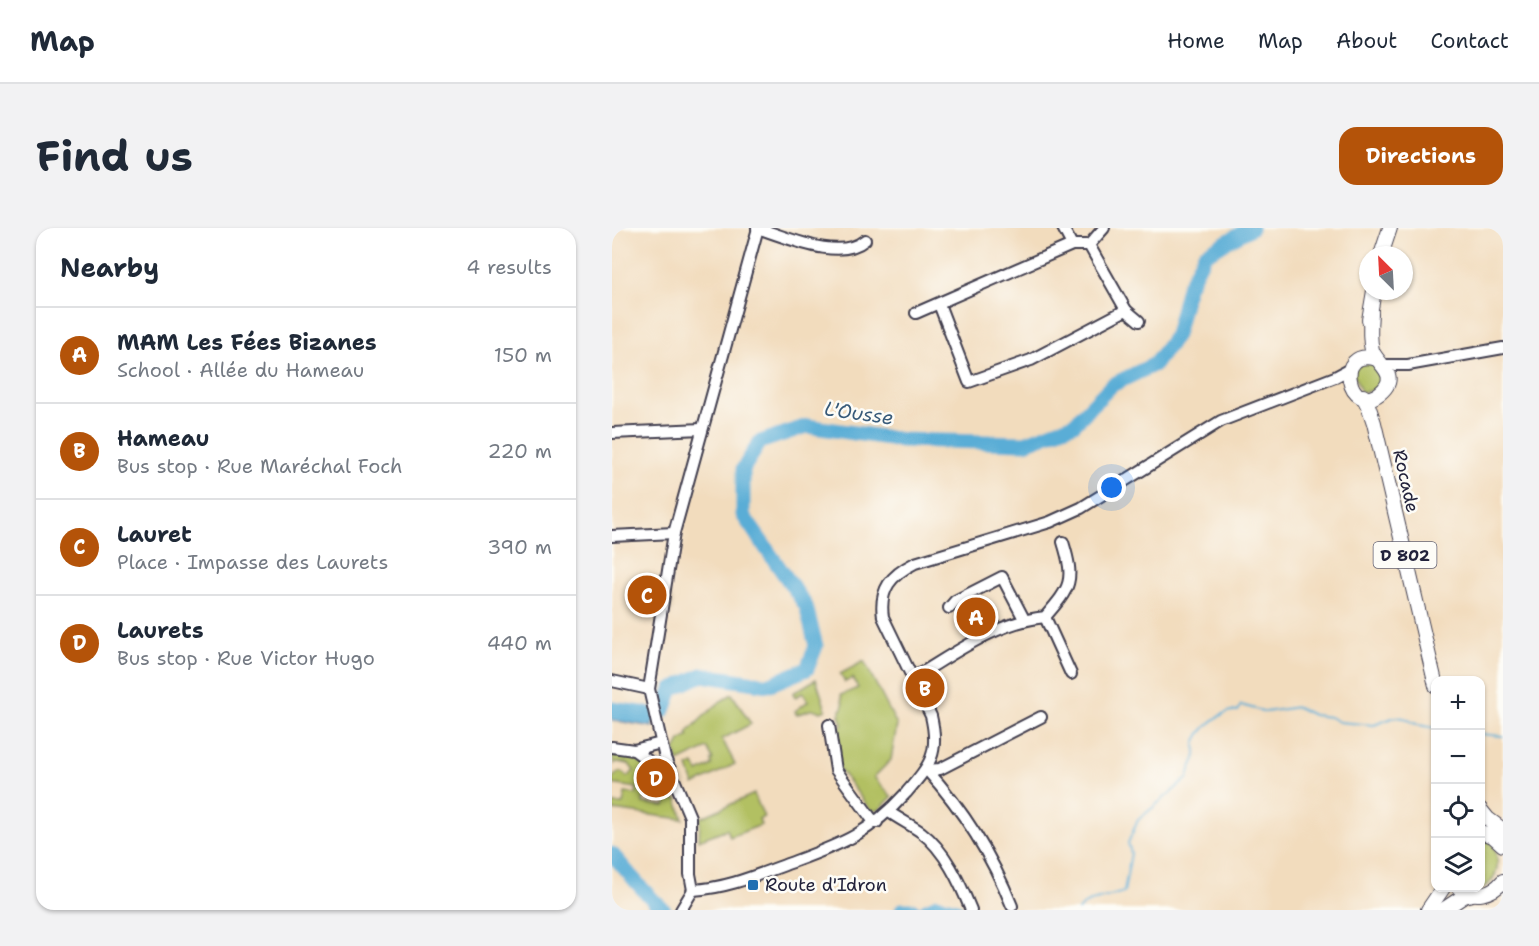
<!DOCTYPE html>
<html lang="en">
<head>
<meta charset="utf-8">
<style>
  :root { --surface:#fff; --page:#f2f2f3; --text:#1f2937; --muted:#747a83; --line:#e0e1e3; --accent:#b45309 }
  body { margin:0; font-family:"Shantell Sans",sans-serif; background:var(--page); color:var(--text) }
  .controls { position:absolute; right:18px; bottom:18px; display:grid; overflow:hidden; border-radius:12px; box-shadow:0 2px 4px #0004 }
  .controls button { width:54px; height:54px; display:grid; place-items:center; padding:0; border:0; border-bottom:2px solid var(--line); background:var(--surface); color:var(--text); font:30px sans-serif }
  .compass { position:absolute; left:747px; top:18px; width:54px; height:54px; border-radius:50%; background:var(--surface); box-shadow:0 2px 4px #0004; rotate:336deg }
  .you { position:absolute; left:500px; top:260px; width:21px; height:21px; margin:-15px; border:4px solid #fff; border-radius:50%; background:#1a73e8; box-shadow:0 0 0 9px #1a73e833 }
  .badge { display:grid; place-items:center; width:39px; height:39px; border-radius:50%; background:var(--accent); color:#fff; font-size:20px; font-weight:700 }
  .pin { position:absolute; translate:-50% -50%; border:3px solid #fff; box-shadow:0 2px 6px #0006 }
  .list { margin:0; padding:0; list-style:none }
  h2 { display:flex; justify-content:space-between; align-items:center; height:78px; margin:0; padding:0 24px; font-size:26px }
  h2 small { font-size:20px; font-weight:400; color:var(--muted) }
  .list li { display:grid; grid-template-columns:39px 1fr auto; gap:18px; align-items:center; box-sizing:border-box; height:96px; padding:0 24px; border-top:2px solid var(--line) }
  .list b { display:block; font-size:22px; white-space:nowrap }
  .list p { margin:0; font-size:20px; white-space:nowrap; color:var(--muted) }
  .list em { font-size:20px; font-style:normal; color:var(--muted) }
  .icon { flex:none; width:33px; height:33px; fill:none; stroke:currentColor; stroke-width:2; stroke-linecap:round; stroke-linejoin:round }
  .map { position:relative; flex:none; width:891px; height:682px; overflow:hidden; border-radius:18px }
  header { display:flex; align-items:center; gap:36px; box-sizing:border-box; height:84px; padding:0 30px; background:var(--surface); border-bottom:2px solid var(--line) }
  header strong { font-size:28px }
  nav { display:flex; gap:33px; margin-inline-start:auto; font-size:21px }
  .intro { display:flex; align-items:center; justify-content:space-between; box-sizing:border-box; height:144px; padding:0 36px }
  h1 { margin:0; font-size:42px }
  .button { padding:15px 27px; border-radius:18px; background:var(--accent); color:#fff; font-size:21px; font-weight:700 }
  main { display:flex; gap:36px; padding:0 36px }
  aside { flex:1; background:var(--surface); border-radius:18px; box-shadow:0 2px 4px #0004 }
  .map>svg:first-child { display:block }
  .green { fill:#b2c062; stroke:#6a714e; stroke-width:1.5 }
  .water { fill:#5aadd6; stroke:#3e6888; stroke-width:1.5 }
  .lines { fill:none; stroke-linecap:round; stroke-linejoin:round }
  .stream { stroke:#5aadd6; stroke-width:2 }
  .river { stroke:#5aadd6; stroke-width:15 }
  .minor-casing { stroke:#413e4e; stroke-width:14 }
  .major-casing { stroke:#413e4e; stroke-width:16 }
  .minor { stroke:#fff; stroke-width:10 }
  .major { stroke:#fff; stroke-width:14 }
  .poi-dot { fill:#1f6fb2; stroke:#fdfcf7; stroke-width:2 }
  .labels { text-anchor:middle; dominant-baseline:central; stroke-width:5; stroke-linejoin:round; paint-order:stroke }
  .shield { fill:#fdfcf7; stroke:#646373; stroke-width:1.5 }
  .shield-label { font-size:16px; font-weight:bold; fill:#22223b }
  .street-label { font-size:18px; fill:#22223b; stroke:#fdfcf7 }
  .poi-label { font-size:18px; fill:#22223b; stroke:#fdfcf7; text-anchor:start }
  .water-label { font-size:20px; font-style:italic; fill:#385a79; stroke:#fdfcf7 }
</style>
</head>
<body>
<header>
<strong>Map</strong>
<nav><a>Home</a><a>Map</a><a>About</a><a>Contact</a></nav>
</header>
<div class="intro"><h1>Find us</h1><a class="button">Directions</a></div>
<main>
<aside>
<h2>Nearby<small>4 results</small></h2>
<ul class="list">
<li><span class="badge">A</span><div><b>MAM Les Fées Bizanes</b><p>School · Allée du Hameau</p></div><em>150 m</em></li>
<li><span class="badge">B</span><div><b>Hameau</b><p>Bus stop · Rue Maréchal Foch</p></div><em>220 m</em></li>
<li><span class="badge">C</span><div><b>Lauret</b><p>Place · Impasse des Laurets</p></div><em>390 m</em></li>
<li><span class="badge">D</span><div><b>Laurets</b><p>Bus stop · Rue Victor Hugo</p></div><em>440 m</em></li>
</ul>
</aside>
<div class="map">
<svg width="891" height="682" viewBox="0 0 891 682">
  <rect width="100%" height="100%" fill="#fdfcf7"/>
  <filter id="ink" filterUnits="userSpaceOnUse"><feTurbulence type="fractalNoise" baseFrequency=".0167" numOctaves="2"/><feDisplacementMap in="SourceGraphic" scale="12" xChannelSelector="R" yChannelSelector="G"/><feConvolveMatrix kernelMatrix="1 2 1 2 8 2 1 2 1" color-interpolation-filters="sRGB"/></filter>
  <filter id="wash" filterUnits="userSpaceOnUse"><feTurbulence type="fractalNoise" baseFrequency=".008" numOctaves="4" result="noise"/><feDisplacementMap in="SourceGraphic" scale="24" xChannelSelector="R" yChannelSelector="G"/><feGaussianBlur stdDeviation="1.35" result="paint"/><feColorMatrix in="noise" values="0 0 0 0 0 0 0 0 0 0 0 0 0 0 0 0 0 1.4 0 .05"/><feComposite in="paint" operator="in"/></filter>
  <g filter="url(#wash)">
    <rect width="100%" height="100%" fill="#f2dcbd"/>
    <g class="green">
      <path d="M 748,136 L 763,136 L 770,149 C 768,161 760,164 749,164 L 741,144 Z"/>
      <path d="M 252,433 L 285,497 L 279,532 L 262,549 L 280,569 L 267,582 L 259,583 L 226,539 L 225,508 L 230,496 L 227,487 L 231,477 L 229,467 L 246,460 L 241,450 L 233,454 L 228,446 Z"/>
      <path d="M 204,451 L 214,482 L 209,484 C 199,478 193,486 184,486 L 183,483 L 196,473 L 191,465 L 183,469 L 181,465 Z"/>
      <path d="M 120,466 L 139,496 L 110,511 L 123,536 L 82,557 L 76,539 L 82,536 L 86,544 L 100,537 L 99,533 L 101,532 L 95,520 L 66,534 L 63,522 L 68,513 L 77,508 L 75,505 C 89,491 103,476 120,466 Z"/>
      <path d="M 0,527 C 27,525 43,547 60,565 L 37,562 L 36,567 L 32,567 L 31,575 L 53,578 L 55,571 L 65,571 L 71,591 L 0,582 L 0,576 L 11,576 L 13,565 L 24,566 L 25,560 L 0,556 L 0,550 L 7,544 L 11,545 L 15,549 L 22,543 L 17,536 L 5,534 L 2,536 Z"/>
      <path d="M 142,566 L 152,589 L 147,591 L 149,597 L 118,609 L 115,601 L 87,612 L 88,590 Z"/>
      <path d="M 869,609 C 891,614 891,656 868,660 Z"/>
    </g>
    <path class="water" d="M 36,479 L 41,499 L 0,492 L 0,480 L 15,483 Z"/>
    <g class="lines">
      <g class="stream">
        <path d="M 868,506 L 891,508"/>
        <path d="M 466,682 L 476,674 L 512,664 L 519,625 L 516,615 L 526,592 L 576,550 C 577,539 583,535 584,527 C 585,524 583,520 583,517 C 585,503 611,480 626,483 L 629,477 L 654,484 L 685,479 L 701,487 L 718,489 L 727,494 L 762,497 L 783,489 L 792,490 L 806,497 L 824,500"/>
      </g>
      <g class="river">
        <path d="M 0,481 L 44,487 L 52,482 L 60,461 L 90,447 L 156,457 L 195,441 L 204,418 L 194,378 L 131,287 L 131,241 L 148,214 L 195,198 L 290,212 L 413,215 L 462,196 L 500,157 L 543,136 L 564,107 L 576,59 L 593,26 L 639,0"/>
        <path d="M 0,626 C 17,645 33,666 52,682"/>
        <path d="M 290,682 L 301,682"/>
        <path d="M 314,682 L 325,677 L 344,682"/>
      </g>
    </g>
  </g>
  <g filter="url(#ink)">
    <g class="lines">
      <g class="minor-casing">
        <g id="minor">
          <path d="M 145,0 C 175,9 227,34 253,12"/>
          <path d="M 451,0 L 460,17 L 477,17 L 514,82 L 527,93"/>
          <path d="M 477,17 L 492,0"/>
          <path d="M 327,76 L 357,154 L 419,132 L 514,82"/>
          <path d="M 304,85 L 460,17"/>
          <path d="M 772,137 L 796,137 L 891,120"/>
          <path d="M 0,205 L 90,201"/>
          <path d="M 0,308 L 62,305"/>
          <path d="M 337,380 L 343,373 L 390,349 L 412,391"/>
          <path d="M 433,389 L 459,446"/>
          <path d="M 301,450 C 342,426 384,394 433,389 C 459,359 463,353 451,314"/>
          <path d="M 0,453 L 37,461"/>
          <path d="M 217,497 L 224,542 L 259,590 L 265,594"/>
          <path d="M 0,519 L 22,522 L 49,515"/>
          <path d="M 22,522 L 46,540 L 58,541"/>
          <path d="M 315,542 C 351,582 380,628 400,678"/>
          <path d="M 315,542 L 328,541 L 429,489"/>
          <path d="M 277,584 C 287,591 299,597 309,604 C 333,622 348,655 359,682"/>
          <path d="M 81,662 C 116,660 145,647 178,635 C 229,616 256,607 294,565 C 318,537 328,526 319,488 L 271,389 C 267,361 279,347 303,335 L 438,294 L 469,280 L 609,193 L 723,149 L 738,141"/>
          <path d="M 81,662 L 78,646 L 78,589 L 53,530 L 37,461 L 62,305 L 146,0"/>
          <path d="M 69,682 L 81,662"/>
        </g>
      </g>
      <g class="major-casing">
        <g id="major">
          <path d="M 769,27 L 778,0"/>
          <path d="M 759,85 C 758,97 757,110 760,122 C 764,136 790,147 768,165 C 737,190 720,118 765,131"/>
          <path d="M 757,92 L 762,63"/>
          <path d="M 751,168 L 757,180 L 762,195 L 824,458"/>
          <path d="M 868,581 L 876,591 L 891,602"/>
          <path d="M 868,604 L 881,608 L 891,617"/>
          <path d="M 847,660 C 862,670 880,667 891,653"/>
          <path d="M 816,682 L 831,660"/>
          <path d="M 831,682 L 852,668 L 860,666"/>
        </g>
      </g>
      <use href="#minor" class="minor"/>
      <use href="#major" class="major"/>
    </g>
  </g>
  <rect class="poi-dot" x="135" y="651" width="12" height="12" rx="3"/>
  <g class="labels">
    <rect class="shield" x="761.5" y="314" width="63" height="26" rx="4.5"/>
    <g class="shield-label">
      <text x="793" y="327">D 802</text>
    </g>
    <g class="street-label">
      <text transform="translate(794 253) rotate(77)">Rocade</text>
    </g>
    <g class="poi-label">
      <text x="153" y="657">Route d'Idron</text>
    </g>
    <g class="water-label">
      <text transform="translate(247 185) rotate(8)">L'Ousse</text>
    </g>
  </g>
</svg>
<div class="controls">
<button>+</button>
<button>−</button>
<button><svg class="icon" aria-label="locate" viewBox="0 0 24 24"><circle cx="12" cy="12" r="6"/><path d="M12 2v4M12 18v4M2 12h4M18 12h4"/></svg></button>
<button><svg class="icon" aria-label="layers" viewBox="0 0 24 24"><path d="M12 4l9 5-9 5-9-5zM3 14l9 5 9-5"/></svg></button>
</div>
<svg class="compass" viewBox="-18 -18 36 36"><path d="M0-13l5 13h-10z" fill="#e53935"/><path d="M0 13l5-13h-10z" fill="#747a83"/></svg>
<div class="you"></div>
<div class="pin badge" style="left:364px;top:389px">A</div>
<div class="pin badge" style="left:313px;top:460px">B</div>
<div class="pin badge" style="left:35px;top:367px">C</div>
<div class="pin badge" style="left:44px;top:550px">D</div>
</div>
</main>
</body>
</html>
